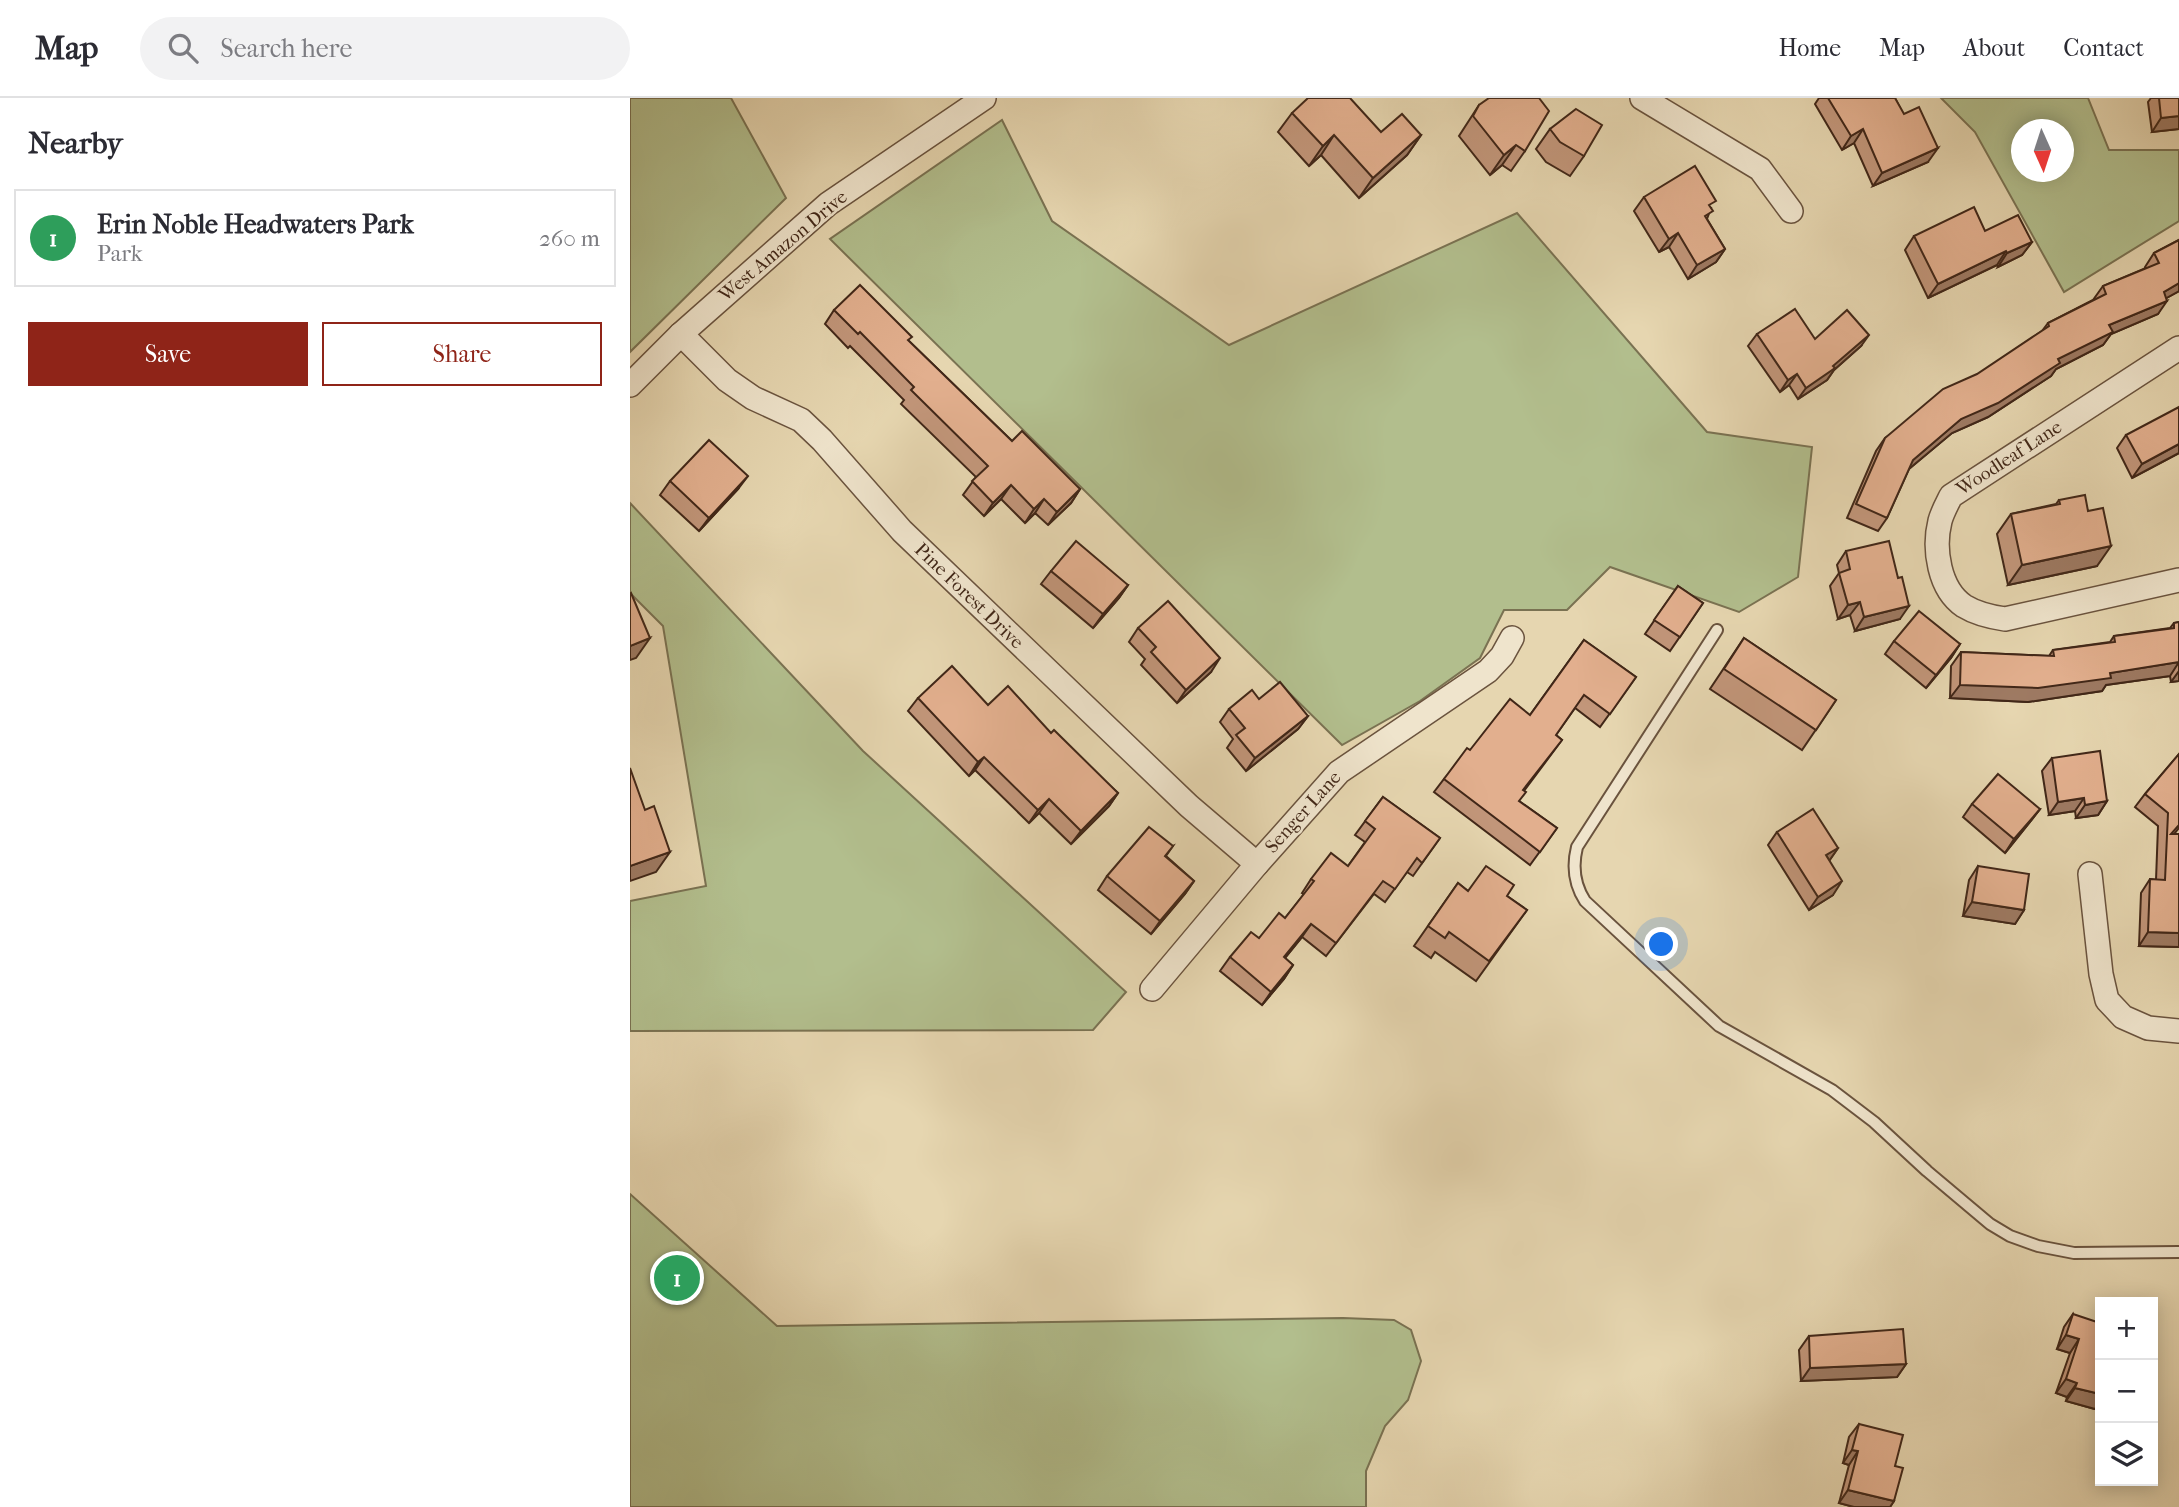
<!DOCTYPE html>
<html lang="en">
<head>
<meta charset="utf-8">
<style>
  :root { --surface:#fff; --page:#f2f2f3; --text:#2b2b33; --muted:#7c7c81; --line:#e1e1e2; --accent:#8f2418 }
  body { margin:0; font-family:"IM FELL French Canon",serif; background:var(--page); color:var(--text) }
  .controls { position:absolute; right:21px; bottom:21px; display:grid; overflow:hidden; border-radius:0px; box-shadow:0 4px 18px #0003 }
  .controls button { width:63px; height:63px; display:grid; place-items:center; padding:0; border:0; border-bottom:2px solid var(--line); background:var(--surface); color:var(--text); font:35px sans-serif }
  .compass { position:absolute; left:1381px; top:21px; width:63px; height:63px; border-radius:50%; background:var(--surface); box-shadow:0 4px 18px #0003; rotate:177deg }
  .you { position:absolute; left:1032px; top:847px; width:24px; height:24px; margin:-18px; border:5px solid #fff; border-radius:50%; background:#1a73e8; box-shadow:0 0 0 10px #1a73e833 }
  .badge { display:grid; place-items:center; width:46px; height:46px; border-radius:50%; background:var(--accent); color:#fff; font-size:23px; font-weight:700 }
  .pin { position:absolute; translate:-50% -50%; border:4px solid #fff; box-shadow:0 2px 7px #0006 }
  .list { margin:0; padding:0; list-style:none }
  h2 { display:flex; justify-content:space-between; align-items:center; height:91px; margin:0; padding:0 28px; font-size:30px }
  h2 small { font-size:23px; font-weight:400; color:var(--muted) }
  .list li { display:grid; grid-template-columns:46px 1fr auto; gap:21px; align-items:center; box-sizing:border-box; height:98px; margin:0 14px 14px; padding:0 14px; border:2px solid var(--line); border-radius:0px }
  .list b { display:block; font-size:26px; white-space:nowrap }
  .list p { margin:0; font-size:23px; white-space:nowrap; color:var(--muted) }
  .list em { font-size:23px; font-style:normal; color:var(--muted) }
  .actions { display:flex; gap:14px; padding:21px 28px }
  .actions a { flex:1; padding:16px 0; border:2px solid var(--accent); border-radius:0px; text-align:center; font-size:24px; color:var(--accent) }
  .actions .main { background:var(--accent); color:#fff }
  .icon { flex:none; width:38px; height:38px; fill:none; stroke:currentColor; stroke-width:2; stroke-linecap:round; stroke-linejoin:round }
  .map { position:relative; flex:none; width:1549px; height:1409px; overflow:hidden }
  header { display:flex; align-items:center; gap:42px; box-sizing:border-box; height:98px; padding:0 35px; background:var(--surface); border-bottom:2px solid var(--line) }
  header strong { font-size:33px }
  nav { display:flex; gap:38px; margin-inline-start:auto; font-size:24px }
  .search { width:490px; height:63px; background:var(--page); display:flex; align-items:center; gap:18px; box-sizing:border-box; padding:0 24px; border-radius:38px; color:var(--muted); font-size:26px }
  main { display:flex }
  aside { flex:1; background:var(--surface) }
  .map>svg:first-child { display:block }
  .green { fill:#b2be8d; stroke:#7a7252; stroke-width:2; fill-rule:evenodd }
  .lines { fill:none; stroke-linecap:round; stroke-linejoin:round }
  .service-casing { stroke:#6a533e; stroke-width:14 }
  .minor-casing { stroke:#6a533e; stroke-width:26 }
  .service { stroke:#efe4cc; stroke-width:10 }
  .minor { stroke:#efe4cc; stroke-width:23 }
  .wall { fill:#c2967a; stroke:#412718; stroke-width:2 }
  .shaded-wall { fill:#9e7a63; stroke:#412718; stroke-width:2 }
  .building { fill:#e2af8e; stroke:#412718; stroke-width:2 }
  .labels { text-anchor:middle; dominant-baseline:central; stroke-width:5; stroke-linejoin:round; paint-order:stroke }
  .street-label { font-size:19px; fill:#412718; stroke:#efe4cc }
</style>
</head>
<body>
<header>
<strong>Map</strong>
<div class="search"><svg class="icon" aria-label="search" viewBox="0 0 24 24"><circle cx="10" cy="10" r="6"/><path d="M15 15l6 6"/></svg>Search here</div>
<nav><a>Home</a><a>Map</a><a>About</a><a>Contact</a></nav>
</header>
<main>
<aside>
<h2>Nearby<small></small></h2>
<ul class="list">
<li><span class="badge" style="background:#2e9e5b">1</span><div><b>Erin Noble Headwaters Park</b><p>Park</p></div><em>260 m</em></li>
</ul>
<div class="actions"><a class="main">Save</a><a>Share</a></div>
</aside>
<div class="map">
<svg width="1549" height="1409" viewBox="0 0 1549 1409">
  <rect width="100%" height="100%" fill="#e6d6b0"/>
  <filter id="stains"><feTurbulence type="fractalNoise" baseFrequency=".00286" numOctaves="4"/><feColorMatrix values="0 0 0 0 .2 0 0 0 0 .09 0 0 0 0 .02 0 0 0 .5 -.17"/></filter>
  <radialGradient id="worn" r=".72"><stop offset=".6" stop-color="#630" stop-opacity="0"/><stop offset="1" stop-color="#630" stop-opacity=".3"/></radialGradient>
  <g class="green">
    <path d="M 0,0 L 101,0 L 156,100 L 0,254 Z"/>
    <path d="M 1311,0 L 1458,0 L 1479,52 L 1549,52 L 1549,123 L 1434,194 L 1345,34 ZM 1392,32 L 1434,32 L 1434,74 L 1392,74 Z"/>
    <path d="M 372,22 L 422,123 L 599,247 L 887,115 L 1077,334 L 1182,349 L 1168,479 L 1109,514 L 980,469 L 937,512 L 874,512 L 850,560 L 790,603 L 712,647 L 200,141 Z"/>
    <path d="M 0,405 L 233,653 L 496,894 L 463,932 L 0,933 L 0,803 L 76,788 L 33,528 L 0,495 Z"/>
    <path d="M 0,1096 L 147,1228 L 713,1220 L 764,1222 L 781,1232 L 791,1263 L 778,1302 L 755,1328 L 736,1373 L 736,1409 L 0,1409 Z"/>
  </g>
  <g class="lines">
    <g class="service-casing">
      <path id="service" d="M 1087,532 L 947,749 C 942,769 944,786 955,803 L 1089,928 L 1202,992 L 1244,1024 L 1297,1073 L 1360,1126 L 1380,1138 L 1408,1148 L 1444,1155 L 1549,1154"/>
    </g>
    <g class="minor-casing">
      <g id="minor">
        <path d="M 1012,0 L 1130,71 L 1161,113"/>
        <path d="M 51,236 L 97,282 L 123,300 L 171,322 L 192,342 L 272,433 L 559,708 L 627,766"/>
        <path d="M 1549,250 L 1321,398 C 1317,406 1312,415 1310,423 C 1303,451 1309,491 1334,508 C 1347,516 1361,519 1375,521 L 1549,482"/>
        <path d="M 0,287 L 51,236 L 198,106 L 354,0"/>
        <path d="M 1460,776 L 1471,876 L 1477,902 L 1493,919 L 1518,930 L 1549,933"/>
        <path d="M 522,891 L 627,766 L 709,674 L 858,573 L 872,558 L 882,540"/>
      </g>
    </g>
    <use href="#service" class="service"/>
    <use href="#minor" class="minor"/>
  </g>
  <g class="wall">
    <path d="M 1189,0 L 1265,0 L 1298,64 L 1243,88 L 1224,45 L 1212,52 L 1185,6 Z"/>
    <path d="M 1521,0 L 1549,0 L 1549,31 L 1522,34 L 1518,4 Z"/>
    <path d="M 849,7 L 895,53 L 881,73 L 872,67 L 860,77 L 829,38 Z"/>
    <path d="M 662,15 L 751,34 L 791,37 L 777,57 L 729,100 L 691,57 L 679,68 L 648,34 Z"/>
    <path d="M 920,31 L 954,58 L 940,78 L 916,64 L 906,51 Z"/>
    <path d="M 1014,99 L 1081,110 L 1077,121 L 1095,151 L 1086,164 L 1058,181 L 1039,149 L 1029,154 L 1004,113 Z"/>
    <path d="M 1355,133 L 1402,144 L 1392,157 L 1368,169 L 1367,167 L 1298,200 L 1275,152 L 1284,138 Z"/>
    <path d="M 1549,142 L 1549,193 L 1536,200 L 1528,216 L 1481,236 L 1473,247 L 1426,271 L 1421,278 L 1358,319 L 1322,335 L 1279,371 L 1257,420 L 1248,433 L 1217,420 L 1246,353 L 1255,340 L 1412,233 L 1418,225 L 1463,202 L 1473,188 L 1516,170 L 1515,169 L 1524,155 Z"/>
    <path d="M 204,212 L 279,243 L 382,343 L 450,391 L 441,405 L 418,427 L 405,415 L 395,425 L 371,401 L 354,418 L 333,397 L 346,379 L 271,306 L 274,302 L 220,248 L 218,250 L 195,226 Z"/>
    <path d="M 1127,236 L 1185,241 L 1231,248 L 1204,272 L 1197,282 L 1168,301 L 1159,287 L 1150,294 L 1118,248 Z"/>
    <path d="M 1496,337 L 1549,355 L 1502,380 L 1487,350 Z"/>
    <path d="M 40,383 L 108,391 L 69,433 L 30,397 Z"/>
    <path d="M 1429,402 L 1458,413 L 1467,468 L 1378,487 L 1367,436 L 1381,416 L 1426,406 Z"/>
    <path d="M 1216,453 L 1268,480 L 1270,521 L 1225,533 L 1220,517 L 1208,521 L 1200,488 L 1209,475 L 1207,467 Z"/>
    <path d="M 421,473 L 498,487 L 489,500 L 463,530 L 411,486 Z"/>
    <path d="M 1048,488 L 1073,505 L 1040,553 L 1015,536 Z"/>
    <path d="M 1549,524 L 1549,583 L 1541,584 L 1540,578 L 1476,587 L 1472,593 L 1398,604 L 1320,600 L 1321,568 L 1331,554 L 1419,558 L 1423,552 L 1480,544 L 1484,538 L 1540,530 L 1544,525 Z"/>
    <path d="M 508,530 L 581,574 L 547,605 L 511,567 L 515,561 L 499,544 Z"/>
    <path d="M 1114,540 L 1206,602 L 1172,652 L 1080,591 Z"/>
    <path d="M 954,542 L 1006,579 L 970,629 L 945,610 L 926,637 L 932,642 L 894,693 L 889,703 L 927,730 L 900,767 L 804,694 L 814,681 L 840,652 L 900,617 Z"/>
    <path d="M 1264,543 L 1330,546 L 1321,560 L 1296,590 L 1255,556 Z"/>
    <path d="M 288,600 L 358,607 L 421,635 L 488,695 L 479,708 L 441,746 L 409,715 L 399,725 L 345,672 L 339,678 L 278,613 Z"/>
    <path d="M 599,611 L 678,618 L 668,631 L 616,673 L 597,650 L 603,641 L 590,624 Z"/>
    <path d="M 1549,656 L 1549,730 L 1544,736 L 1549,849 L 1509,848 L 1511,795 L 1520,781 L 1526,782 L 1528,728 L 1505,709 L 1515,696 Z"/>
    <path d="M 1422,660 L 1477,703 L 1468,717 L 1446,720 L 1445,713 L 1419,717 L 1412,673 Z"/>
    <path d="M 753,699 L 810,740 L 783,778 L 777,774 L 755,804 L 744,796 L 696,858 L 672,839 L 655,860 L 663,867 L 654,881 L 632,907 L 590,873 L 600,859 L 629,840 L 655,820 L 674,796 L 672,795 L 681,781 L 718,768 L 735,744 L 725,737 Z"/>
    <path d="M 1342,706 L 1410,711 L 1400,724 L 1375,755 L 1333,719 Z"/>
    <path d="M 1147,734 L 1208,750 L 1199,763 L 1203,797 L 1179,812 L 1138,747 Z"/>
    <path d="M 543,748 L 536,758 L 564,783 L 555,796 L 521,836 L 468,792 L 477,778 Z"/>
    <path d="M 1348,768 L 1394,812 L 1385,826 L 1333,818 L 1339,782 Z"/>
    <path d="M 828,785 L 838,793 L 877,798 L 897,812 L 846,883 L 805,854 L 801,860 L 784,848 Z"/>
    <path d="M 1443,1216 L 1465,1311 L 1436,1303 L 1437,1299 L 1426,1295 L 1440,1255 L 1427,1251 L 1434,1229 Z"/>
    <path d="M 1179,1238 L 1276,1266 L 1267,1279 L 1171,1283 L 1169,1252 Z"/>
    <path d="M 1229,1326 L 1265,1368 L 1264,1403 L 1260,1409 L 1224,1409 L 1209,1405 L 1219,1367 L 1213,1365 L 1219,1339 Z"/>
  </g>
  <g class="shaded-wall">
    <path d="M 1549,18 L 1549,31 L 1522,34 L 1531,20 Z"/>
    <path d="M 1233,31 L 1224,45 L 1212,52 L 1221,38 Z"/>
    <path d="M 704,37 L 691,57 L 679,68 L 693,48 Z"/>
    <path d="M 791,37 L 777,57 L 729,100 L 743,80 Z"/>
    <path d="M 886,47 L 872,67 L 860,77 L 874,57 Z"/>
    <path d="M 1308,50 L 1298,64 L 1243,88 L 1252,75 Z"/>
    <path d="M 1048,135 L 1039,149 L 1029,154 L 1039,141 Z"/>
    <path d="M 1402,144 L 1392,157 L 1368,169 L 1377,155 Z"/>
    <path d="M 1095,151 L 1086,164 L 1058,181 L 1067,167 Z"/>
    <path d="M 1376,153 L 1367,167 L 1298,200 L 1308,186 Z"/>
    <path d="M 1549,185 L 1549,193 L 1524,207 L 1534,194 Z"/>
    <path d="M 1537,203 L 1528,216 L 1481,236 L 1473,247 L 1426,271 L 1421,278 L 1358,319 L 1322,335 L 1274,375 L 1283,362 L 1331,321 L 1428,261 L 1479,227 Z"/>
    <path d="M 1239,237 L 1231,248 L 1204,272 L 1197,282 L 1168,301 L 1176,290 Z"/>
    <path d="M 1167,276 L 1159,287 L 1150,294 L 1158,282 Z"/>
    <path d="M 1549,346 L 1549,355 L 1502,380 L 1512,366 Z"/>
    <path d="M 118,378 L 108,391 L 69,433 L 79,420 Z"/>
    <path d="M 381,387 L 371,401 L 354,418 L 363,405 Z"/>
    <path d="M 450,391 L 441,405 L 418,427 L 427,414 Z"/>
    <path d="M 414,401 L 405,415 L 395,425 L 404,411 Z"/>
    <path d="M 1481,448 L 1467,468 L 1378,487 L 1392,467 Z"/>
    <path d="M 498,487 L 489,500 L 463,530 L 473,516 Z"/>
    <path d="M 1230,504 L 1220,517 L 1208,521 L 1218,507 Z"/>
    <path d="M 1279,508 L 1270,521 L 1225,533 L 1234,519 Z"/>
    <path d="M 20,540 L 6,560 L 0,562 L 0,548 Z"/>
    <path d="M 1330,546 L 1321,560 L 1296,590 L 1306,577 Z"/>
    <path d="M 590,560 L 581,574 L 547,605 L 556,592 Z"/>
    <path d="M 1549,564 L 1540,578 L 1476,587 L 1472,593 L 1398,604 L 1320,600 L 1330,587 L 1480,575 Z"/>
    <path d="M 1549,573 L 1549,583 L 1541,584 Z"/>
    <path d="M 678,618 L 668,631 L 616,673 L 625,660 Z"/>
    <path d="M 354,659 L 345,672 L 339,678 L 348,664 Z"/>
    <path d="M 488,695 L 479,708 L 441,746 L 451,733 Z"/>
    <path d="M 1454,700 L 1445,713 L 1419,717 L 1428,704 Z"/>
    <path d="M 419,701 L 409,715 L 399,725 L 408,712 Z"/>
    <path d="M 1477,703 L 1468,717 L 1446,720 L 1455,707 Z"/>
    <path d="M 1410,711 L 1400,724 L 1375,755 L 1384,741 Z"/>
    <path d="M 1208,750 L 1199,763 L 1196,757 Z"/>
    <path d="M 40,754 L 26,774 L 0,783 L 0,768 Z"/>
    <path d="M 564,783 L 555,796 L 521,836 L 530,823 Z"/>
    <path d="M 1212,783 L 1203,797 L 1179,812 L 1188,799 Z"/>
    <path d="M 1342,804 L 1394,812 L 1385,826 L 1333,818 Z"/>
    <path d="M 681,826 L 672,839 L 644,873 L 654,859 Z"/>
    <path d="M 1518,834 L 1549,835 L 1549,849 L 1509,848 Z"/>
    <path d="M 663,867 L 654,881 L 632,907 L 641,894 Z"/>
    <path d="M 1436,1237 L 1449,1241 L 1440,1255 L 1427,1251 Z"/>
    <path d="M 1276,1266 L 1267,1279 L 1171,1283 L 1180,1270 Z"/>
    <path d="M 1436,1281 L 1447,1285 L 1437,1299 L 1426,1295 Z"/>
    <path d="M 1445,1290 L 1470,1296 L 1470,1304 L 1465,1311 L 1436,1303 Z"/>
    <path d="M 1222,1352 L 1228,1353 L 1219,1367 L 1213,1365 Z"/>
    <path d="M 1218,1392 L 1264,1403 L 1260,1409 L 1224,1409 L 1209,1405 Z"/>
  </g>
  <g class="building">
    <path d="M 678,0 L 720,0 L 751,34 L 772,16 L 791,37 L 743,80 L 704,37 L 693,48 L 662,15 Z"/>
    <path d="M 859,0 L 909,0 L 919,13 L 895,53 L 886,47 L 874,57 L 843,18 L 849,7 Z"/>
    <path d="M 1198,0 L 1265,0 L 1274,16 L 1289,9 L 1308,50 L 1252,75 L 1233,31 L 1221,38 Z"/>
    <path d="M 1529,0 L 1549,0 L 1549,18 L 1531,20 Z"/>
    <path d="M 946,11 L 972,27 L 954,58 L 930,44 L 920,31 Z"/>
    <path d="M 1065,68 L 1086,103 L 1079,107 L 1083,113 L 1075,118 L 1095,151 L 1067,167 L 1048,135 L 1039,141 L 1014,99 Z"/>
    <path d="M 1344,109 L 1355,133 L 1388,117 L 1402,144 L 1377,155 L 1376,153 L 1308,186 L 1284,138 Z"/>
    <path d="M 1549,142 L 1549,185 L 1534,194 L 1537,203 L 1479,227 L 1483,234 L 1428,261 L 1430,265 L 1368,305 L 1331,321 L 1283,362 L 1257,420 L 1226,406 L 1255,340 L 1313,291 L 1347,276 L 1419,228 L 1418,225 L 1476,196 L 1473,188 L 1529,165 L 1524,155 Z"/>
    <path d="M 230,187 L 282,239 L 278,242 L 382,343 L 392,333 L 450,391 L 427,414 L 414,401 L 404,411 L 381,387 L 363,405 L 342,383 L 358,368 L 281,292 L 284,289 L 230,234 L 228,236 L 204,212 Z"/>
    <path d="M 1165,211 L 1185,241 L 1217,212 L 1239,237 L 1203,268 L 1205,270 L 1176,290 L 1167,276 L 1158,282 L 1127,236 Z"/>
    <path d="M 1549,309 L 1549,346 L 1512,366 L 1496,337 Z"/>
    <path d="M 79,342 L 118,378 L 79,420 L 40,383 Z"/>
    <path d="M 1455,397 L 1458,413 L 1473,410 L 1481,448 L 1392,467 L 1381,416 L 1430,406 L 1429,402 Z"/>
    <path d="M 446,443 L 498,487 L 473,516 L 421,473 Z"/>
    <path d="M 1259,443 L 1268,480 L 1272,479 L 1279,508 L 1234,519 L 1230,504 L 1218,507 L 1209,475 L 1220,471 L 1216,453 Z"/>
    <path d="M 1048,488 L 1073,505 L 1050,539 L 1024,522 Z"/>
    <path d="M 1,495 L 20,540 L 0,548 L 0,496 Z"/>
    <path d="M 538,503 L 590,560 L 556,592 L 521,554 L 526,549 L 508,530 Z"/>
    <path d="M 1289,513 L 1330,546 L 1306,577 L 1264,543 Z"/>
    <path d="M 1549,524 L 1549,564 L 1480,575 L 1481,580 L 1408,590 L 1330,587 L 1331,554 L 1424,558 L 1423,552 L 1485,544 L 1484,538 L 1544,530 L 1544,525 Z"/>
    <path d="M 1114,540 L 1206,602 L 1186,632 L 1094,571 Z"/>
    <path d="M 954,542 L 1006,579 L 980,616 L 954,597 L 926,637 L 932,642 L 893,692 L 896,694 L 889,703 L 927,730 L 910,754 L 814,681 L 837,650 L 840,652 L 880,601 L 900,617 Z"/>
    <path d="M 322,568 L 358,607 L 378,588 L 421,635 L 424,632 L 488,695 L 451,733 L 419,701 L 408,712 L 354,659 L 348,664 L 288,600 Z"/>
    <path d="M 650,584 L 678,618 L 625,660 L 606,637 L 615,630 L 599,611 L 622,592 L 629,601 Z"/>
    <path d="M 1470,653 L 1477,703 L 1455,707 L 1454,700 L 1428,704 L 1422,660 Z"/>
    <path d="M 1549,656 L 1549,727 L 1541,736 L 1549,736 L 1549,835 L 1518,834 L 1520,781 L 1535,782 L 1538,715 L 1515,696 Z"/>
    <path d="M 0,670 L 15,712 L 24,708 L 40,754 L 0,768 Z"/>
    <path d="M 1368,676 L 1410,711 L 1384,741 L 1342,706 Z"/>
    <path d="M 753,699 L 810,740 L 792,765 L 787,760 L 765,791 L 753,783 L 706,845 L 681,826 L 654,859 L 663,867 L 641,894 L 600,859 L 621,834 L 629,840 L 649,815 L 655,820 L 684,783 L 681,781 L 701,755 L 718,768 L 745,731 L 735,723 Z"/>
    <path d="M 1183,711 L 1208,750 L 1196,757 L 1212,783 L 1188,799 L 1147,734 Z"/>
    <path d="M 519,729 L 543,748 L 535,758 L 564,783 L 530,823 L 477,778 Z"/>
    <path d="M 856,768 L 884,787 L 877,798 L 897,812 L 859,863 L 819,834 L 815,840 L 798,828 L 828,785 L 838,793 Z"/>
    <path d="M 1348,768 L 1399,776 L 1394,812 L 1342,804 Z"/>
    <path d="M 1443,1216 L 1470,1225 L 1470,1296 L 1445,1290 L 1447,1285 L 1436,1281 L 1449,1241 L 1436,1237 Z"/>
    <path d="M 1273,1231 L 1276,1266 L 1180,1270 L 1179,1238 Z"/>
    <path d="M 1229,1326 L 1273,1337 L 1265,1368 L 1273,1370 L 1264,1403 L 1218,1392 L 1228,1353 L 1222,1352 Z"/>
  </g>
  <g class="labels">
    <g class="street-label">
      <text transform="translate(153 148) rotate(-40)">West Amazon Drive</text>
      <text transform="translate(1379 360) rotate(-33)">Woodleaf Lane</text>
      <text transform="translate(339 498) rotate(44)">Pine Forest Drive</text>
      <text transform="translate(673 714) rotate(-48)">Senger Lane</text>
    </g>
  </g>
  <rect width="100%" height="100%" filter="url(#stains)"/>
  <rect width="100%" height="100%" fill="url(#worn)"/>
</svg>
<div class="controls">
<button>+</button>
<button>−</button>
<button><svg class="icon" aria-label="layers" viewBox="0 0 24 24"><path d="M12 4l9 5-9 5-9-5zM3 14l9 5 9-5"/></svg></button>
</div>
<svg class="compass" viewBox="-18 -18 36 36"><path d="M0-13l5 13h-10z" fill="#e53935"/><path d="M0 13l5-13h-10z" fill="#7c7c81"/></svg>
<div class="you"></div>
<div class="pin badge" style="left:47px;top:1180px;background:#2e9e5b">1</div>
</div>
</main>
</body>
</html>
